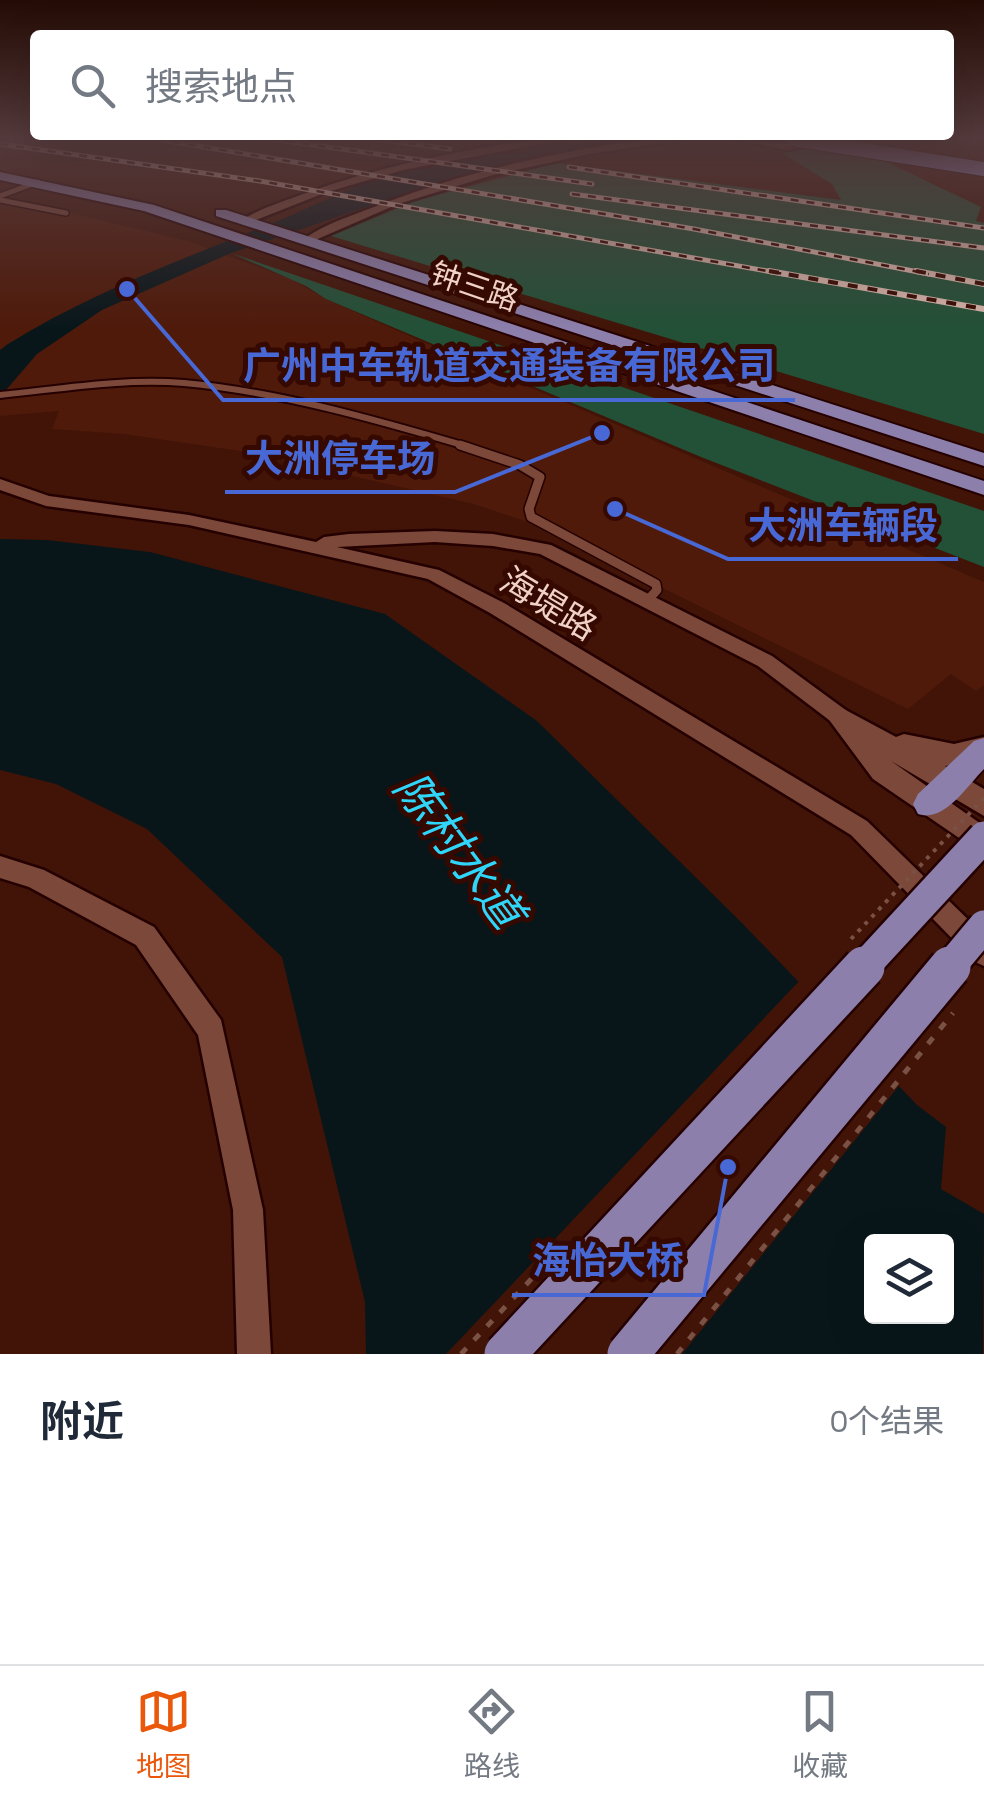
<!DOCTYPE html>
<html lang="zh">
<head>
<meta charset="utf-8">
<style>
  :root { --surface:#fff; --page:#f2f2f3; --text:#1f2937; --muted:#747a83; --line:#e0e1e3; --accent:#ea580c }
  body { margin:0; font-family:"Titillium Web","Noto Sans SC",sans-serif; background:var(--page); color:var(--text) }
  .controls { position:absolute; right:30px; bottom:30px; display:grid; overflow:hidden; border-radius:10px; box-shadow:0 10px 40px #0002 }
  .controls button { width:90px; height:90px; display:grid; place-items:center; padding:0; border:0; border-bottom:2px solid var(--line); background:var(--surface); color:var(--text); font:50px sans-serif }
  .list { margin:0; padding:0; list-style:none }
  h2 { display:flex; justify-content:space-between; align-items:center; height:130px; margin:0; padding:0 40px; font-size:42px }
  h2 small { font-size:32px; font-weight:400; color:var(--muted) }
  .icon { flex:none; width:55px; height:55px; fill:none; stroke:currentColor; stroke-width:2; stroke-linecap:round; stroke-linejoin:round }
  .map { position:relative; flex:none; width:984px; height:1354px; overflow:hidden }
  .search { position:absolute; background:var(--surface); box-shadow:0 10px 40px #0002; left:30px; right:30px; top:30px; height:110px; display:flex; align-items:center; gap:25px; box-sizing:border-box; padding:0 35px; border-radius:10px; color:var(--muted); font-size:38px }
  .sheet { height:310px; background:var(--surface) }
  nav { display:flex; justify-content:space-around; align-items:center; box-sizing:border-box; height:140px; border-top:2px solid var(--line); background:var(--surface); font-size:28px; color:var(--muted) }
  nav a { display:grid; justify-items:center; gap:5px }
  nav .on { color:var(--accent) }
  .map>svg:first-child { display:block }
  .built { fill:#4f1a0a }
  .green { fill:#235138 }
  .water { fill:#08161a; fill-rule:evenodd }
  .pier { fill:#411407 }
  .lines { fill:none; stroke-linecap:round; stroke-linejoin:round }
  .canal { fill:#08161a; fill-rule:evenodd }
  .service-far2-casing { stroke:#250000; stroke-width:8 }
  .service-far1-casing { stroke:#250000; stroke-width:10 }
  .service-casing { stroke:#250000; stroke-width:12 }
  .minor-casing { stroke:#250000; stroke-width:5 }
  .tertiary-casing { stroke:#250000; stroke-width:5 }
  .primary-casing { stroke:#250000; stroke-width:4 }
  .path { stroke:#795145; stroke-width:5; stroke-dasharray:8 11; stroke-linecap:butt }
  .service-far2 { stroke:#7b4839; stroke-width:5 }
  .service-far1 { stroke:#7b4839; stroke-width:6 }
  .service { stroke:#7b4839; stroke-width:9 }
  .minor { fill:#7b4839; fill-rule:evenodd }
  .tertiary { fill:#7b4839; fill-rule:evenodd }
  .primary { fill:#8c7fac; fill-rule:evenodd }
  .rail-far1-casing { stroke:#d7b6ac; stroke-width:5 }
  .rail-casing { stroke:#d7b6ac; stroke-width:6 }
  .rail-far1 { stroke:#360900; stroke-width:2.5; stroke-dasharray:8; stroke-linecap:butt }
  .rail { stroke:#360900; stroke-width:4; stroke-dasharray:10; stroke-linecap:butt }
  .primary-bridge-far1-casing { stroke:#250000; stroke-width:36; stroke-linecap:butt }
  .primary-bridge-casing { stroke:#250000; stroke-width:46; stroke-linecap:butt }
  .trunk-bridge-casing { stroke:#250000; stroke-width:16; stroke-linecap:butt }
  .path-bridge-far1 { stroke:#795145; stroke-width:4; stroke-dasharray:4 6; stroke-linecap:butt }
  .path-bridge { stroke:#795145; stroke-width:5; stroke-dasharray:8 11; stroke-linecap:butt }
  .primary-bridge-far1 { stroke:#8c7fac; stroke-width:31 }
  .primary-bridge { stroke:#8c7fac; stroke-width:41 }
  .trunk-bridge { stroke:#9291d2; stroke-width:14 }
  .labels { text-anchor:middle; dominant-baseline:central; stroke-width:10; stroke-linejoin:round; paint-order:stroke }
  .far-street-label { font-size:30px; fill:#efd1c7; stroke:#360900 }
  .street-label { font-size:35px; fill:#efd1c7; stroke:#360900 }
  .near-water-label { font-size:45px; font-style:italic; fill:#2fd6fa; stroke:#360900 }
  .leader { fill:none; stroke:#4768d5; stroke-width:4 }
  .callout-dot { fill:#4768d5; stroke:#360900; stroke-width:4 }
  .callout-label { font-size:38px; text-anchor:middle; font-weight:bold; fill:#4768d5; stroke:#360900; stroke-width:10; stroke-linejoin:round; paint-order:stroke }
</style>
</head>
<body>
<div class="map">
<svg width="984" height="1354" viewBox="0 0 984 1354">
  <rect width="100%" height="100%" fill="#411407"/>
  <path class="built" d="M 0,196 L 191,242 L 293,280 L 326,299 L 412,337 L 984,582 L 984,685 L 976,691 L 951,674 L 908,709 L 531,523 L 474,504 L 247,452 L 124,434 L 52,429 L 59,411 L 0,416 Z"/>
  <g class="green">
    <path d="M 807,147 L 878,158 L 981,207 L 976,221 L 984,223 L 984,434 L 331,236 L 415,201 L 556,163 L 841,200 L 832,184 L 779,151 Z"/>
    <path d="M 231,253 L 984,511 L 984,567 L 701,457 L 326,299 L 306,286 Z"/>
  </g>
  <g class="water">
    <path d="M 570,143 L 580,150 L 466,173 L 231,253 L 102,310 L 37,354 L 0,397 L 0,350 L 8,344 C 95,290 191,256 285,218 C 328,200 366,178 412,167 C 464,154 518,149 570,143 Z"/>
    <path d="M 0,539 L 47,540 L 150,552 L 385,614 L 537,721 L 740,921 L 917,1105 L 946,1127 L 941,1189 L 984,1214 L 983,1354 L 366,1354 L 365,1302 L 282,957 L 147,829 L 56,784 L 0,770 ZM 872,1242 L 946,1242 L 946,1316 L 872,1316 Z"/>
  </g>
  <path class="pier" d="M 802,978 L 902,1082 L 682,1354 L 446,1354 Z"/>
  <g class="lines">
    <path class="canal" d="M 605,139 L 631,139 L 552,153 L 547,150 Z"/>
    <g class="service-far2-casing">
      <g id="service-far2">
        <path d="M 0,196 L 38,182"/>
        <path d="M 0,200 L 66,213"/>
      </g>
    </g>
    <g class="service-far1-casing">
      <path id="service-far1" d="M 0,395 C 60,389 123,378 184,383 C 280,392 377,420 469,447"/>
    </g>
    <g class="service-casing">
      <path id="service" d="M 460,445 L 520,465 L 540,477 L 529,509 L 531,517 L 656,584 L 657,590 L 646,602"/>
    </g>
    <g class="minor-casing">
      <g id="minor">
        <path d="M 539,139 L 566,139 L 403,170 L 327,192 L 251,222 L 242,220 C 260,208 285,201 306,193 C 381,166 460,150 539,139 Z"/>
        <path d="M 654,139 L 685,139 L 589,154 L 493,175 L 398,204 L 313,241 L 304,239 C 324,224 351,216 374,207 C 463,172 559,150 654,139 Z"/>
        <path d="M 735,139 L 787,144 L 818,139 L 823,142 L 787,150 Z"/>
        <path d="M 0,479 L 49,496 L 189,515 L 316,542 L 324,537 L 349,534 L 435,531 L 493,534 L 551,545 L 772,656 L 847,711 L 850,717 L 847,723 L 833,723 L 758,666 L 540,554 L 493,546 L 435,542 L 337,547 L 439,570 L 504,603 L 867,821 L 984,935 L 984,966 L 975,962 L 851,835 L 490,613 L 428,579 L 189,525 L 46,506 L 0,490 Z"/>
        <path d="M 0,856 L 44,870 L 154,927 L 221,1020 L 263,1210 L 271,1354 L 237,1354 L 233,1210 L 198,1035 L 136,945 L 29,887 L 0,878 Z"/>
      </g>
    </g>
    <g class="tertiary-casing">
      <path id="tertiary" d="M 840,707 L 896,737 L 904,734 L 954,744 L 984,737 L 984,760 L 945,766 L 984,789 L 984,816 L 891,761 L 984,826 L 984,855 L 873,779 L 827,717 L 831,710 Z"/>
    </g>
    <g class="primary-casing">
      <g id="primary">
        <path d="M 0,172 L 154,205 L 984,481 L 984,495 L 144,211 L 0,180 Z"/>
        <path d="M 216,210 L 226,210 L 984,453 L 984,466 L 216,216 Z"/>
        <path d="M 984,738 L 984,769 C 967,786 944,823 918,814 L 913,804 L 918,794 L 974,741 Z"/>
      </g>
    </g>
    <path class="path" d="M 677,1354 L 953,1013"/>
    <use href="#service-far2" class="service-far2"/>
    <use href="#service-far1" class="service-far1"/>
    <use href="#service" class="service"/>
    <use href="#minor" class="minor"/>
    <use href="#tertiary" class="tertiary"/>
    <use href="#primary" class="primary"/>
    <g class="rail-far1-casing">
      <g id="rail-far1">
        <path d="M 156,139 L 694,229 L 929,274"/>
        <path d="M 270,139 L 592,184"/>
        <path d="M 376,139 L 450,149"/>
        <path d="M 0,144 L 260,181 L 784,274"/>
        <path d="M 569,167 L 984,228"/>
        <path d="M 572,194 L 984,248"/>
      </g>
    </g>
    <g class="rail-casing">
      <g id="rail">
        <path d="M 769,271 L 984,309"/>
        <path d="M 916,271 L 984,284"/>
      </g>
    </g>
    <use href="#rail-far1" class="rail-far1"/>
    <use href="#rail" class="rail"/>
    <g class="primary-bridge-far1-casing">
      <g id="primary-bridge-far1">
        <path d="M 862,969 L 984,837"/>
        <path d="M 948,969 L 984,926"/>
      </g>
    </g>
    <g class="primary-bridge-casing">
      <g id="primary-bridge">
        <path d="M 505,1354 L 864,967"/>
        <path d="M 628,1354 L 950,967"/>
      </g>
    </g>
    <g class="trunk-bridge-casing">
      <path id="trunk-bridge" d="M 793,139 L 984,169"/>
    </g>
    <path class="path-bridge-far1" d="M 851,939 L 984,798"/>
    <path class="path-bridge" d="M 461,1354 L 536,1274"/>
    <use href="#primary-bridge-far1" class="primary-bridge-far1"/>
    <use href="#primary-bridge" class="primary-bridge"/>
    <use href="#trunk-bridge" class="trunk-bridge"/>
  </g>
  <linearGradient id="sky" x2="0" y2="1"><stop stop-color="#240b04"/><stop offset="0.42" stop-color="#543a3c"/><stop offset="1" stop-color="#543a3c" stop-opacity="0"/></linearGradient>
  <rect width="984" height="329" fill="url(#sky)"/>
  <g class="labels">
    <g class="far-street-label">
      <text transform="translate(475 286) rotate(19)">钟三路</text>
    </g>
    <g class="street-label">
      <text transform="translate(549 603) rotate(31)">海堤路</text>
    </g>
    <g class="near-water-label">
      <text transform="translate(460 849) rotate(53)">陈村水道</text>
    </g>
  </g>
  <path class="leader" d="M127 289L223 400H795M602 433L455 492H225M615 509L728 559H958M728 1167L704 1295H512"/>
  <g class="callout-dot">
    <circle cx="127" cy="289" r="10"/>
    <circle cx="602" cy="433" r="10"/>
    <circle cx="615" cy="509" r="10"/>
    <circle cx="728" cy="1167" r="10"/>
  </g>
  <g class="callout-label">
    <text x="509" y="379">广州中车轨道交通装备有限公司</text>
    <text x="340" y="472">大洲停车场</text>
    <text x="843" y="539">大洲车辆段</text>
    <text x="608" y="1274">海怡大桥</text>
  </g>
</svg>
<div class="controls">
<button><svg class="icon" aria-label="layers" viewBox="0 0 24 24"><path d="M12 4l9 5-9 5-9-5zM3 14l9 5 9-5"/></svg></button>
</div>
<div class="search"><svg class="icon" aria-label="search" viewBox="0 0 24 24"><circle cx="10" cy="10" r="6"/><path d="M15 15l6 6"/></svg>搜索地点</div>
</div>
<section class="sheet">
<h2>附近<small>0个结果</small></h2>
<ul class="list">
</ul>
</section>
<nav>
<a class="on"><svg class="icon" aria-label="map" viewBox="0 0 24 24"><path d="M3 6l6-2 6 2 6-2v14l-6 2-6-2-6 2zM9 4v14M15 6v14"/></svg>地图</a>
<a><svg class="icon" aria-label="directions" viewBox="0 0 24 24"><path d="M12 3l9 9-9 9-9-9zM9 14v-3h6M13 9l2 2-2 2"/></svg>路线</a>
<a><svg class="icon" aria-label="saved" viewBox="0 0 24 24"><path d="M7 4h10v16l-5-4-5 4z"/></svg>收藏</a>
</nav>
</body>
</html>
